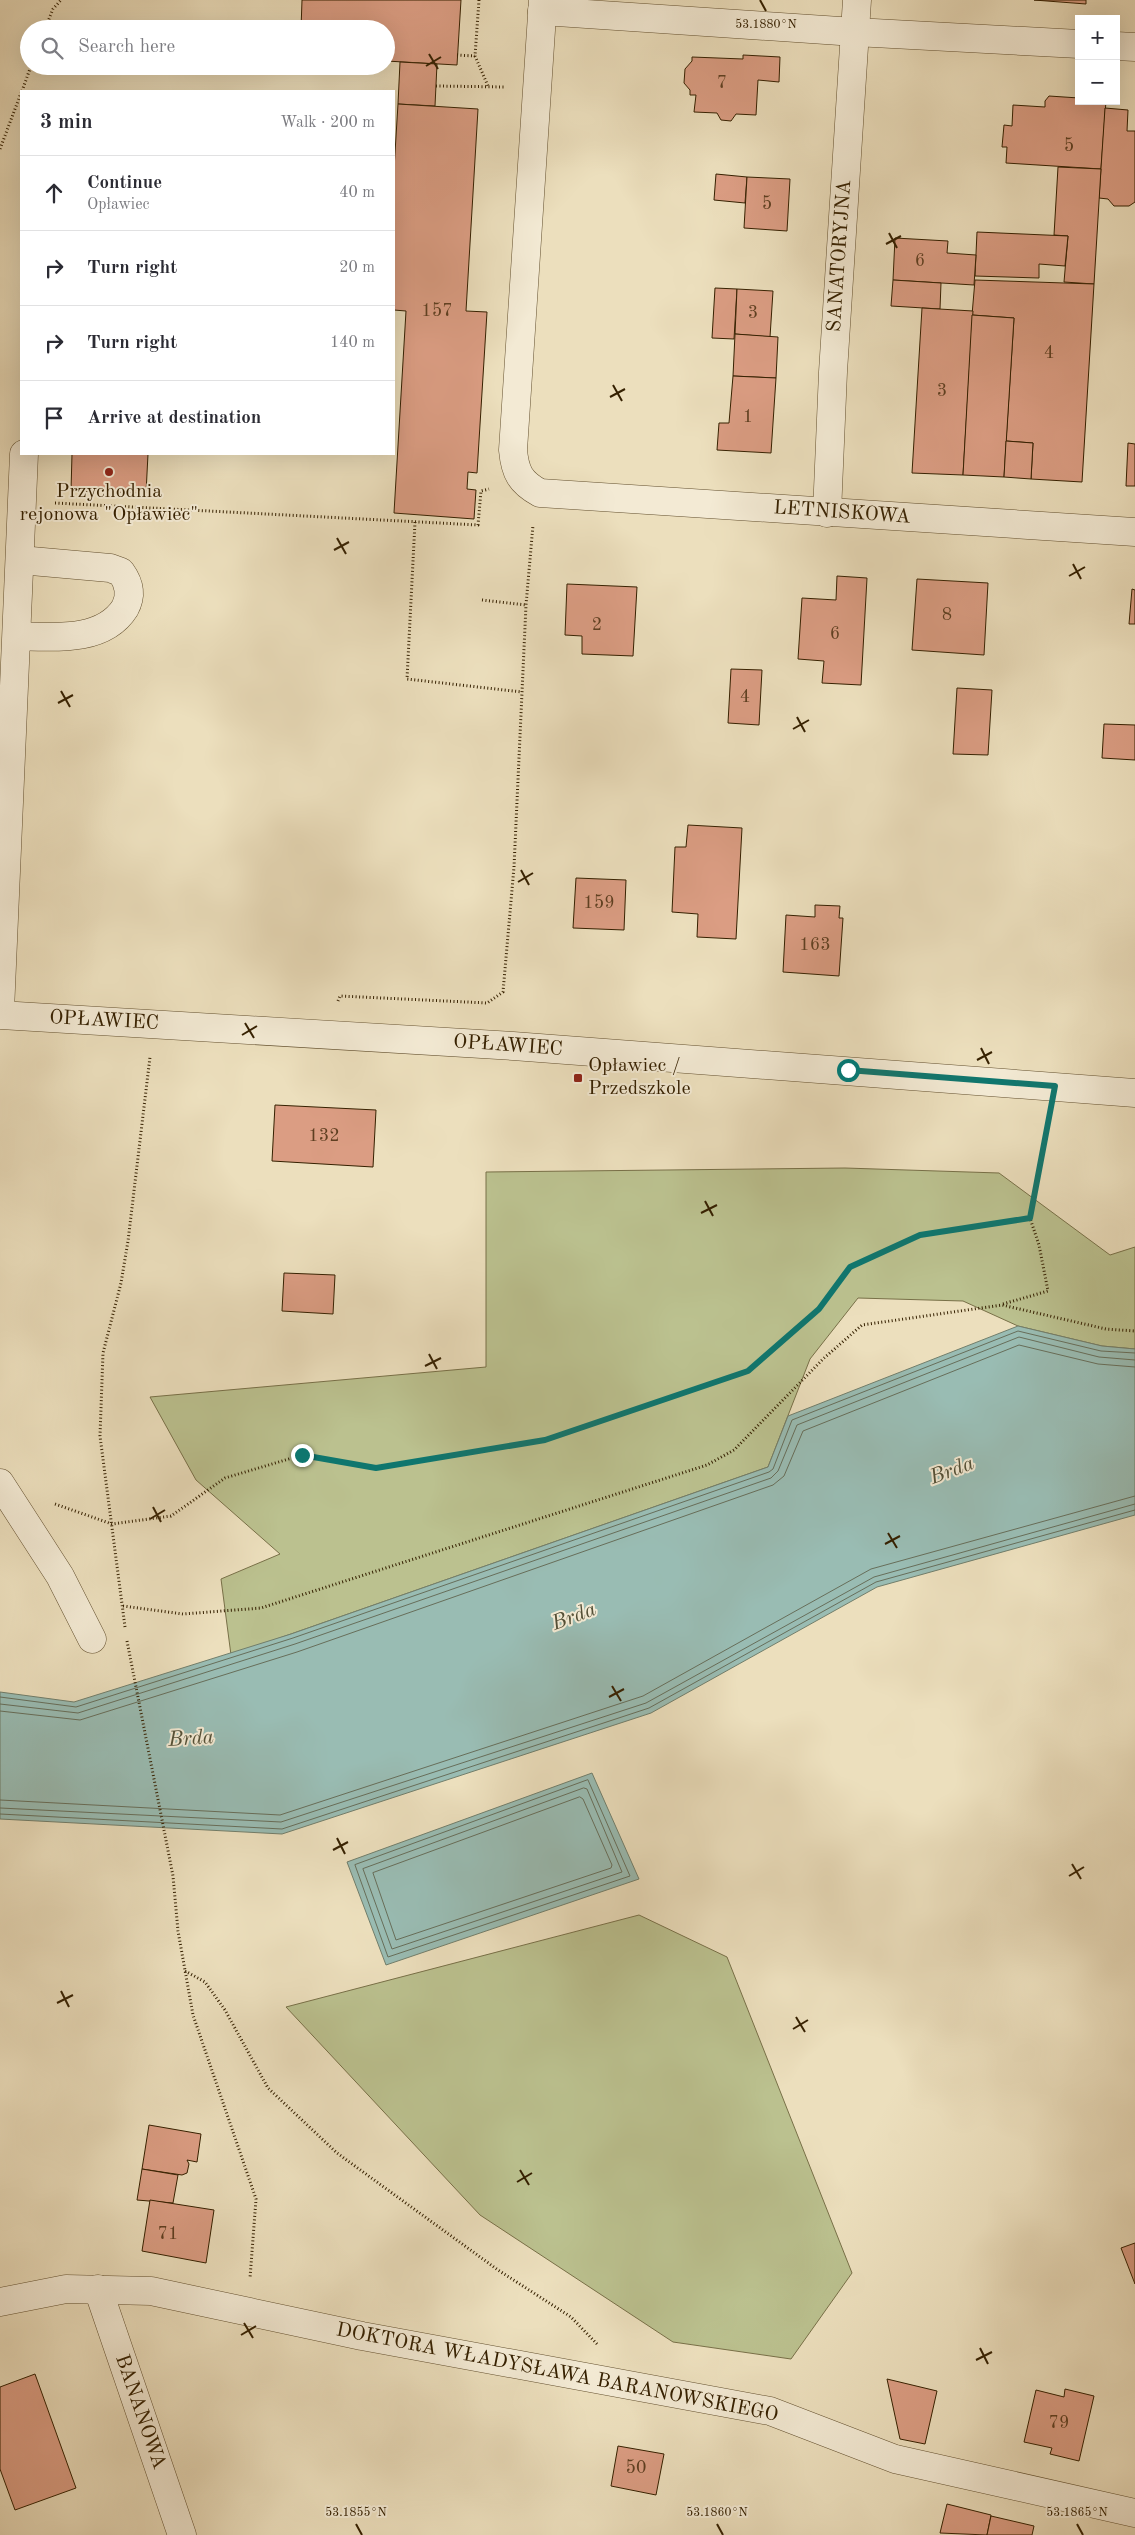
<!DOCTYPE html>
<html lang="en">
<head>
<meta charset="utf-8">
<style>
  :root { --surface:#fff; --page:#f2f2f3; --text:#2b2b33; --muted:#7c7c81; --line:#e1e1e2 }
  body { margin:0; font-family:"Old Standard TT",serif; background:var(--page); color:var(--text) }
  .controls { position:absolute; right:15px; top:15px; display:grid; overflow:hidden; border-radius:0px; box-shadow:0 5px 20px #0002 }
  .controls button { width:45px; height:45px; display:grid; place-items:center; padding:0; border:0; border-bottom:1px solid var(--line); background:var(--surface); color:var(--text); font:25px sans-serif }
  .stop { position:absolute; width:15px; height:15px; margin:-11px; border:4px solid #0f766e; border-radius:50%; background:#fff }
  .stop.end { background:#0f766e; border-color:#fff; box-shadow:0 1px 5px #0008 }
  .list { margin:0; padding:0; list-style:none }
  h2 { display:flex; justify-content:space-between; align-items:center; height:65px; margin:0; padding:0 20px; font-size:21px }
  h2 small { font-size:16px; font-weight:400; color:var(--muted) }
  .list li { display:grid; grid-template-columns:32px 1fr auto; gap:15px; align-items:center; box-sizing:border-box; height:75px; padding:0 20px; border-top:1px solid var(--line) }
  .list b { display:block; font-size:19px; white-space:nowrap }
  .list p { margin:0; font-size:16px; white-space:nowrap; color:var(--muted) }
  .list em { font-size:16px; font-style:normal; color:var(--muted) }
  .icon { flex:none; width:28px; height:28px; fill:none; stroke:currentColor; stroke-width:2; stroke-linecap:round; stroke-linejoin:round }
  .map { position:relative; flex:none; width:1135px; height:2535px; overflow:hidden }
  .search { position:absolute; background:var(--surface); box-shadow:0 5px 20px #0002; left:20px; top:20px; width:375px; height:55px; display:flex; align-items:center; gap:12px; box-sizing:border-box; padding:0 18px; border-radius:28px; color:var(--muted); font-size:19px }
  .panel { position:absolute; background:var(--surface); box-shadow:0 5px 20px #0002; left:20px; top:90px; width:375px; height:365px; border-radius:0px }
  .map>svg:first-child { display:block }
  .green { fill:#bbc18f; stroke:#787048 }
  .water { fill:#99bcb3; stroke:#717e6b }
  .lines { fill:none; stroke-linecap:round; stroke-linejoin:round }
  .shore { stroke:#676e5a; stroke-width:1 }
  .building { fill:#db9d83; stroke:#352000 }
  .minor-casing { stroke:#63502f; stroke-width:29 }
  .path { stroke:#352000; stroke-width:3; stroke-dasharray:1 2.5; stroke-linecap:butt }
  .minor { stroke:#f3ead4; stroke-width:28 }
  .route { stroke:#0f766e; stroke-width:6 }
  .ticks { fill:none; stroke:#352000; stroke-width:2 }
  .poi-dot { fill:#8f2418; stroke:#f3ead4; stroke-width:2 }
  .labels { text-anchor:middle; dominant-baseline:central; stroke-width:4; stroke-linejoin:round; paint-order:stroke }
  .number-label { font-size:18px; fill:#5e3f21 }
  .street-label { font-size:20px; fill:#352000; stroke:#f3ead4 }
  .poi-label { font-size:20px; fill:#352000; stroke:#f3ead4 }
  .water-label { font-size:21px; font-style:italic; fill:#534f36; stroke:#f3ead4 }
  .ticks-label { font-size:12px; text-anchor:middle; fill:#352000; stroke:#f3ead4; stroke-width:4; stroke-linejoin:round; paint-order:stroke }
</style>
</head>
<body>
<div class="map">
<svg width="1135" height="2535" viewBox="0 0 1135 2535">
  <rect width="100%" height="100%" fill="#ecdfbd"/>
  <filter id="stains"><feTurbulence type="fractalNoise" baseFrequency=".004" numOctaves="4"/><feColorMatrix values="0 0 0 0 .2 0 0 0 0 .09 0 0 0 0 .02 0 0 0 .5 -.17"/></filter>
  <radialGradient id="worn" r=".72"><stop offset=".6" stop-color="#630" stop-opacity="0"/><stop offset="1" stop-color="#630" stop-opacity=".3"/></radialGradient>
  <g class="green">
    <path d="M 845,1168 L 999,1173 L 1110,1255 L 1135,1247 L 1135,1349 L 1102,1346 L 1018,1326 L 963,1301 L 858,1298 L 810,1359 L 768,1467 L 231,1655 L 221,1579 L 280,1554 L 196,1480 L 150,1397 L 486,1367 L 486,1172 Z"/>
    <path d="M 639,1915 L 727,1957 L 852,2273 L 791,2359 L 673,2342 L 480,2215 L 286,2007 Z"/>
  </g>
  <g class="water">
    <path d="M 1018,1326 L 1102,1346 L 1135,1349 L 1135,1515 L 877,1587 L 651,1713 L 282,1834 L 0,1819 L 0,1692 L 74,1702 L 291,1634 L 768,1467 L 788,1416 Z"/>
    <path d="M 592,1773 L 639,1879 L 386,1965 L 347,1862 Z"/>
  </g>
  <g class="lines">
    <g class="shore">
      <path d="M 0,1697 L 76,1707 L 293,1638 L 769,1472 L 773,1469 L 792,1420 L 1018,1331 L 1101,1351 L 1135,1353"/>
      <path d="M 0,1704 L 78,1713 L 295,1644 L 771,1478 L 778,1471 L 797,1425 L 1019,1337 L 1099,1357 L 1135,1360"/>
      <path d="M 0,1711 L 80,1720 L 297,1652 L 773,1485 L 784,1476 L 803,1431 L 1019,1345 L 1098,1364 L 1135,1367"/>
      <path d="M 588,1780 L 630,1876 L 388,1957 L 355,1865 Z"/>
      <path d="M 584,1788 L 587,1789 L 622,1872 L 392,1949 L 363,1869 Z"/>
      <path d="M 580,1797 L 583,1799 L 612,1865 L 611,1868 L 396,1940 L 373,1873 Z"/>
      <path d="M 0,1800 L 280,1815 L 643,1696 L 871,1569 L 1135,1496"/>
      <path d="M 0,1808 L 281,1822 L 646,1703 L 874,1577 L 1135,1504"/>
      <path d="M 0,1814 L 282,1829 L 649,1708 L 876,1582 L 1135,1510"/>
    </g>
  </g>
  <g class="building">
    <path d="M 302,0 L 461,0 L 457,65 L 386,61 L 386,29 L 301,29 Z"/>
    <path d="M 1034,0 L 1086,0 L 1086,4 Z"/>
    <path d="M 743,55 L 780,57 L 779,82 L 758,80 L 756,115 L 736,114 L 731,121 L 721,120 L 717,113 L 694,112 L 696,95 L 690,95 L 690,90 L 684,83 L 685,69 L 692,61 L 692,57 L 743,59 Z"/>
    <path d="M 400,62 L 437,64 L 435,106 L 398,104 Z"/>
    <path d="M 1049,96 L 1079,98 L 1079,101 L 1106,101 L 1101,169 L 1006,163 L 1007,147 L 1002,147 L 1004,125 L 1012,126 L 1013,105 L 1045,107 L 1045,101 Z"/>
    <path d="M 398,104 L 478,109 L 466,311 L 487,312 L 477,473 L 468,472 L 467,489 L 476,490 L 474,519 L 394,513 L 406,311 L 394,310 L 394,169 Z"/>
    <path d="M 1105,108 L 1128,110 L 1127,131 L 1135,131 L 1135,202 L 1129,206 L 1114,206 L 1108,199 L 1099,198 Z"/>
    <path d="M 1058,167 L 1101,169 L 1094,284 L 1064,282 L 1068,236 L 1054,235 Z"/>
    <path d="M 716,174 L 747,177 L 745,203 L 714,200 Z"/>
    <path d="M 747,177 L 790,179 L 787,231 L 744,228 Z"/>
    <path d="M 977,232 L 1068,236 L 1065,266 L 1039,264 L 1039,278 L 975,276 Z"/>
    <path d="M 895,238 L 948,241 L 947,253 L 976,255 L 974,285 L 893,280 Z"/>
    <path d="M 893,280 L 941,283 L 940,309 L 891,306 Z"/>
    <path d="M 975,280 L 1094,284 L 1082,482 L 1031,479 L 1033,443 L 1006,441 L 1014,318 L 972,315 Z"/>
    <path d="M 715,288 L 737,289 L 734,339 L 712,338 Z"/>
    <path d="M 737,289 L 773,291 L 770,337 L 735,334 Z"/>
    <path d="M 922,308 L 973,311 L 963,475 L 912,473 Z"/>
    <path d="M 972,315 L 1014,318 L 1004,477 L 963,475 Z"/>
    <path d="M 735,334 L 778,337 L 776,378 L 733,376 Z"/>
    <path d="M 733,376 L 776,378 L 771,453 L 717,450 L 719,423 L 729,423 Z"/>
    <path d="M 1006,441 L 1033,443 L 1031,479 L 1004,477 Z"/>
    <path d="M 1128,443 L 1135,444 L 1135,486 L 1126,486 Z"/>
    <path d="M 72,454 L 148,454 L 146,493 L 71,491 Z"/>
    <path d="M 837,576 L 867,578 L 861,685 L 822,683 L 824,661 L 798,659 L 802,598 L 836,600 Z"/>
    <path d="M 917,579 L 988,583 L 984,655 L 912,650 Z"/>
    <path d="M 567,584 L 637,587 L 633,656 L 582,654 L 582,636 L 565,635 Z"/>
    <path d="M 1132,589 L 1135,590 L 1135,624 L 1129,624 Z"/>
    <path d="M 731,669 L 762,670 L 759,725 L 728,723 Z"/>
    <path d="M 957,688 L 992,690 L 988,755 L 953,754 Z"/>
    <path d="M 1104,724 L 1135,725 L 1135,760 L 1102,758 Z"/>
    <path d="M 688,825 L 742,828 L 736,939 L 697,937 L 698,914 L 672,912 L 675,847 L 686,847 Z"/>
    <path d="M 576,878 L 626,880 L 624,930 L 573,928 Z"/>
    <path d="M 815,905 L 840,906 L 839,918 L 843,918 L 839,976 L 783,972 L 786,915 L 815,917 Z"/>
    <path d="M 275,1105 L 376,1110 L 373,1167 L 272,1161 Z"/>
    <path d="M 284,1273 L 335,1275 L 333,1314 L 282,1311 Z"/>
    <path d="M 149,2125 L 201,2134 L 197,2162 L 187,2160 L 189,2164 L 187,2173 L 182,2175 L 142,2169 Z"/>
    <path d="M 142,2169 L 178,2175 L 173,2203 L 137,2200 Z"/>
    <path d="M 150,2200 L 214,2210 L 206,2263 L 142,2251 Z"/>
    <path d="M 1135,2243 L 1135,2284 L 1121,2248 Z"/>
    <path d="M 35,2374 L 76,2488 L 15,2510 L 0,2469 L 0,2387 Z"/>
    <path d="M 887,2379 L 937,2391 L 925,2444 L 900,2439 Z"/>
    <path d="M 1065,2389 L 1094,2396 L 1079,2461 L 1050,2454 L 1052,2448 L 1024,2442 L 1036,2390 L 1064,2397 Z"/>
    <path d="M 618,2446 L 664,2454 L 656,2495 L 611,2486 Z"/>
    <path d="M 947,2504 L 991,2515 L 987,2535 L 940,2533 Z"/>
    <path d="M 991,2516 L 1034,2526 L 1032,2535 L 987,2535 Z"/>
  </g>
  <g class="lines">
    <g class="minor-casing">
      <g id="minor">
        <path d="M 543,0 L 513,450 C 515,472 520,482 540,493 L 1135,532"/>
        <path d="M 542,11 L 855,32 L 1079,44"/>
        <path d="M 1116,46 L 1135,47"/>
        <path d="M 827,513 L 833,372 L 857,0"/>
        <path d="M 17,636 C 52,637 103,643 125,608 C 132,595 129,583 121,572 L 110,568 L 20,560"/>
        <path d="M 0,1011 L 24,454"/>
        <path d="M 0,1015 L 513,1046 L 1135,1093"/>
        <path d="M 0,1483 L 60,1576 L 92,1639"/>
        <path d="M 98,2289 L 182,2535"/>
        <path d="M 0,2302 L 66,2289 L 151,2291 L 362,2336 L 770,2411 L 895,2459 L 1135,2513"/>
      </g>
    </g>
    <g class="path">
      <path d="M 479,0 L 475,56 L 488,86"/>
      <path d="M 45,29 L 53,9 L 61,0"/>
      <path d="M 457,55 L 475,56"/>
      <path d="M 436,86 L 505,87"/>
      <path d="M 22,91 L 31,66"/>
      <path d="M 0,149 L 21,93"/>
      <path d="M 55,503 L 478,525 L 481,491 L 489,489"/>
      <path d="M 415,522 L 407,679 L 522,692"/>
      <path d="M 482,600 L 526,605"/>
      <path d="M 338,1001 L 340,996 L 487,1003 L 503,992 L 514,867 L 526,605 L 533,525"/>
      <path d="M 1003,1304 L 1048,1291 L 1039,1245 L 1030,1218 L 1048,1121"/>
      <path d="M 55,1504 L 112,1524 L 171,1516 L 225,1478 L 302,1455 L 376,1468 L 545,1440 L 748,1371 L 819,1309 L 850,1267 L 920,1235 L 1030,1218"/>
      <path d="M 123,1606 L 183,1614 L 261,1608 L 707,1465 L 734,1450 L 823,1359 L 862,1325 L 1002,1305 L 1106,1329 L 1135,1331"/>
      <path d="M 125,1627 L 100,1436 L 103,1353 L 121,1283 L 128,1241 L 150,1057"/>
      <path d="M 127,1641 L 173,1876 L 178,1931 L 193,2015 L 256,2199 L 250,2278"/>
      <path d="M 185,1971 L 205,1982 L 225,2010 L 268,2088 L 337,2153 L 498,2270 L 571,2317 L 597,2344"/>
    </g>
    <use href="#minor" class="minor"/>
  </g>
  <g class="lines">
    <path class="route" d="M 302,1455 L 376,1468 L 545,1440 L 748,1371 L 819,1309 L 850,1267 L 920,1235 L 1030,1218 L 1055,1086 L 848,1070"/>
  </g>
  <path class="ticks" d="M 760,0 L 766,11M 429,54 L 438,69M 426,66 L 441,57M 889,233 L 897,248M 886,244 L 901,236M 613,385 L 622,401M 610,397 L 625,389M 337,538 L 346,554M 334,550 L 349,542M 1073,564 L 1081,579M 1069,576 L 1085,567M 61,691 L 70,707M 58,703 L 73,695M 797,717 L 805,732M 793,729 L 809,720M 521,870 L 529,885M 518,882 L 533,873M 245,1023 L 254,1038M 242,1035 L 257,1026M 981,1048 L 989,1064M 977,1060 L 992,1052M 705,1201 L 713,1216M 701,1213 L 717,1205M 429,1354 L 437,1369M 425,1366 L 441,1358M 153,1507 L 161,1522M 150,1519 L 165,1510M 888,1533 L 897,1548M 885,1544 L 900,1536M 612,1686 L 621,1701M 609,1697 L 624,1689M 337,1838 L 345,1854M 333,1850 L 348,1842M 1072,1864 L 1081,1879M 1069,1876 L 1084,1867M 61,1991 L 69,2007M 57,2003 L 73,1995M 796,2017 L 805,2032M 793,2029 L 808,2020M 520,2170 L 529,2185M 517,2182 L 532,2173M 244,2323 L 253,2338M 241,2335 L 256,2326M 980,2348 L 988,2364M 976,2360 L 992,2352M 356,2524 L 362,2535M 717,2524 L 723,2535M 1077,2524 L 1083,2535"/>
  <g class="poi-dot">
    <circle cx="109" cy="472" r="5"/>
    <rect x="573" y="1073" width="10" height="10" rx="2.5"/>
  </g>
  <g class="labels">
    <g class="number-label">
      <text x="722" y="83">7</text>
      <text x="1069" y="146">5</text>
      <text x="767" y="204">5</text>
      <text x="920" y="261">6</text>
      <text x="437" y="311">157</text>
      <text x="753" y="313">3</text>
      <text x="1049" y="353">4</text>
      <text x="942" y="391">3</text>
      <text x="748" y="417">1</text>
      <text x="947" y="615">8</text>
      <text x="597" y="625">2</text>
      <text x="835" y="634">6</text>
      <text x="745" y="697">4</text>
      <text x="599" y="903">159</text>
      <text x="815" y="945">163</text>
      <text x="324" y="1136">132</text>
      <text x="168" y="2234">71</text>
      <text x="1059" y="2423">79</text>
      <text x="636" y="2468">50</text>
    </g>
    <g class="street-label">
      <text transform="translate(840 256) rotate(-86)">SANATORYJNA</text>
      <text transform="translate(842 513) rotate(4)">LETNISKOWA</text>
      <text transform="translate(104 1021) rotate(3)">OPŁAWIEC</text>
      <text transform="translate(508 1046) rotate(4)">OPŁAWIEC</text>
      <text transform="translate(557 2373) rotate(11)">DOKTORA WŁADYSŁAWA BARANOWSKIEGO</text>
      <text transform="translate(140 2412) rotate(71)">BANANOWA</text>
    </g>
    <g class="poi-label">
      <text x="109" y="492">Przychodnia<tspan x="109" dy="23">rejonowa "Opławiec"</tspan></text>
      <text x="588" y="1066" text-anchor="start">Opławiec /<tspan x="588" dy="23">Przedszkole</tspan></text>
    </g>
    <g class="water-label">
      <text transform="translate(952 1471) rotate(-21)">Brda</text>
      <text transform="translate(574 1617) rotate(-21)">Brda</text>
      <text transform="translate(191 1739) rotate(-4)">Brda</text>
    </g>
  </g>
  <g class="ticks-label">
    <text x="766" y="28">53.1880°N</text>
    <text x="356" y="2516">53.1855°N</text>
    <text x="717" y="2516">53.1860°N</text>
    <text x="1077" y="2516">53.1865°N</text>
  </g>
  <rect width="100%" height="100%" filter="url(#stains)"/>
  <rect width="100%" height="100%" fill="url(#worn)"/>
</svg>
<div class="controls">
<button>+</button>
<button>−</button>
</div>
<div class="stop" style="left:848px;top:1070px"></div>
<div class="stop end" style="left:302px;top:1455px"></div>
<div class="search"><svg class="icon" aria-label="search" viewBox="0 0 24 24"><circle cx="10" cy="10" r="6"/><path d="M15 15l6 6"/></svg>Search here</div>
<section class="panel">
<h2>3 min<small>Walk · 200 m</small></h2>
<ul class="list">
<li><svg class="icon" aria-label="ahead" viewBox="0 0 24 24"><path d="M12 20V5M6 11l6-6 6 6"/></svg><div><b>Continue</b><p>Opławiec</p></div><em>40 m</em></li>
<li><svg class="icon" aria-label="right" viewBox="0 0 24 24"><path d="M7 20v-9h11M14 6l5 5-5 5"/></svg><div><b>Turn right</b></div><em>20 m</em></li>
<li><svg class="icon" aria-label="right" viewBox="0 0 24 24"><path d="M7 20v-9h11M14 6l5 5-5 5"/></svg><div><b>Turn right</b></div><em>140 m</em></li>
<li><svg class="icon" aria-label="arrive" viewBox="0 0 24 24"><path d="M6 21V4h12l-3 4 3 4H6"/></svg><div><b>Arrive at destination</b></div></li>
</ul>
</section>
</div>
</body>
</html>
